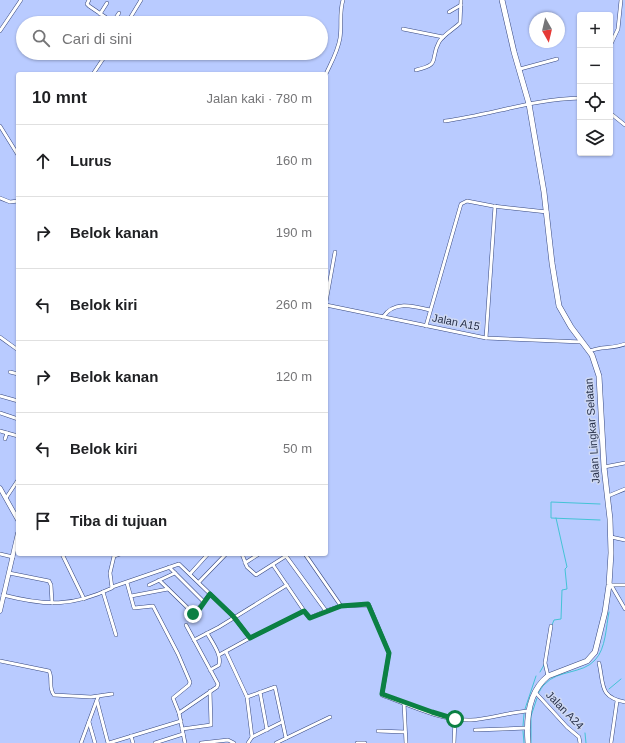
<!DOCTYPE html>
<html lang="id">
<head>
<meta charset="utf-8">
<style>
  :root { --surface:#fff; --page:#f2f2f2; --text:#202124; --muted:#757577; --line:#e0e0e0 }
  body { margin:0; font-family:Arial,sans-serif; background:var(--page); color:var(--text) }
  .controls { position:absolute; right:12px; top:12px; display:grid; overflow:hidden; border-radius:4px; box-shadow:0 1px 3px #0004 }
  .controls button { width:36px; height:36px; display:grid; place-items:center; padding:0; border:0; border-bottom:1px solid var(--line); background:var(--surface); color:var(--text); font:20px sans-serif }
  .compass { position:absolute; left:529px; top:12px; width:36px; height:36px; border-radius:50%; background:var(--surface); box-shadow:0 1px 3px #0004; rotate:172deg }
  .stop { position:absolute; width:12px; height:12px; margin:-9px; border:3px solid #0b8043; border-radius:50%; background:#fff }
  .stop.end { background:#0b8043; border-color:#fff; box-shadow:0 1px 4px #0008 }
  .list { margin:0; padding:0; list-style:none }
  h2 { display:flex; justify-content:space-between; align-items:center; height:52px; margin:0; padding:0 16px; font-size:17px }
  h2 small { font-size:13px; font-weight:400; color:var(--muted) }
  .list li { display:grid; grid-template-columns:26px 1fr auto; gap:12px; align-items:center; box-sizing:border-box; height:72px; padding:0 16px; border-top:1px solid var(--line) }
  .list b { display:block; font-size:15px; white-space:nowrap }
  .list em { font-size:13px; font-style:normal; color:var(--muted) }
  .icon { flex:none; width:22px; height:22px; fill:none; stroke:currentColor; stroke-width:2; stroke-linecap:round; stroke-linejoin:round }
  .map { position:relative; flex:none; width:625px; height:743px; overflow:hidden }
  .search { position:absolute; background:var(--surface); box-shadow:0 1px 3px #0004; left:16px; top:16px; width:312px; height:44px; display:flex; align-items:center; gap:10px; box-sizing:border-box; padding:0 14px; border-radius:22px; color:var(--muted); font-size:15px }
  .panel { position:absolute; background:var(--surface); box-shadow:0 1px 3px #0004; left:16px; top:72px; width:312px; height:484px; border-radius:4px }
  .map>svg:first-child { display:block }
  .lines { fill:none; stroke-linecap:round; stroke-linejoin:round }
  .stream { stroke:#44c3d6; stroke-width:1 }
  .street-casing { stroke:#37487f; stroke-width:4 }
  .secondary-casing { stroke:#37487f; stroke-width:5 }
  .highway-casing { stroke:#37487f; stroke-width:6 }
  .street { stroke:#fff; stroke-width:3 }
  .secondary { stroke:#fff; stroke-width:4 }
  .highway { stroke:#fff; stroke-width:5 }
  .route { stroke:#0b8043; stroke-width:5 }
  .labels { text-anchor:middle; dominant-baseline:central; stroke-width:3; stroke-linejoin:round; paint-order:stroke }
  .street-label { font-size:11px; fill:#29324b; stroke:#cfd9f3 }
</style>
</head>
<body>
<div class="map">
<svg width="625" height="743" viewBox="0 0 625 743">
  <rect width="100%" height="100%" fill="#b9cbff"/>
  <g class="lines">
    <g class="stream">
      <path d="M 600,520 L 551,518 L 551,502 L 600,504"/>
      <path d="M 552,625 L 554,620 L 561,619 L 562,590 L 567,589 L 565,569 L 567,567 L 556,518"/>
      <path d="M 540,672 L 544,665"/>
      <path d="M 609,689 L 621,679"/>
      <path d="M 538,694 C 540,691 542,686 545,684 C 557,670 583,674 595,660 C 606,649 606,626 609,612"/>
      <path d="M 525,709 L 536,676"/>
      <path d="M 523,726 L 524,714"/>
      <path d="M 523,731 L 524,743"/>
      <path d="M 585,733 L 586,743"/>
      <path d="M 531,743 L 531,716 L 537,698"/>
    </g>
    <g class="street-casing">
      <g id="street">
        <path d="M 89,0 L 87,4 L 89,6 L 114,23"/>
        <path d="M 449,12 L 461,5"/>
        <path d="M 100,14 L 107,3"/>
        <path d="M 113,22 L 119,13"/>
        <path d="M 127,23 L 141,0"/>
        <path d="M 403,29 L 443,37"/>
        <path d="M 0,31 L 21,0"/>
        <path d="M 610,46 L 618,29 L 621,0"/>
        <path d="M 520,69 L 557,59"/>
        <path d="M 416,70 C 442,64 429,60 439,42 C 443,35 454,29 460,23 L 461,0"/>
        <path d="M 93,74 L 107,53"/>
        <path d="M 326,74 C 331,63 338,51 340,38 C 342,25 339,13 343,0"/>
        <path d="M 610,113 L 625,125"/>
        <path d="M 445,121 C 490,115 534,99 580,98"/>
        <path d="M 0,126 L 18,155"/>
        <path d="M 0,198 L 10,202 L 18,201"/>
        <path d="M 326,302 L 335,252"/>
        <path d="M 326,305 L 486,338 L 582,342"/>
        <path d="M 383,317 C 394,300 414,306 430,310"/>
        <path d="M 426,326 L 461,204 L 467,201 L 493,206 L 547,212"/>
        <path d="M 0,337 L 18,350"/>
        <path d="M 486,338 L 495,206"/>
        <path d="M 590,351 C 601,346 613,349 625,344"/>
        <path d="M 10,372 L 18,374"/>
        <path d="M 0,396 L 18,401"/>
        <path d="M 0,413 L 18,419"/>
        <path d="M 0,431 L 7,433"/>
        <path d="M 5,439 L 7,433 L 18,436"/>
        <path d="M 18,448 L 18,447"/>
        <path d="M 604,467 L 625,463"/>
        <path d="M 608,496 L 625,489"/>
        <path d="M 6,498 L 18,480"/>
        <path d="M 611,537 L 625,540"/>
        <path d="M 0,554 L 13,557"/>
        <path d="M 62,554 L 84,599"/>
        <path d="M 242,554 L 247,567 L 256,575 L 286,556 L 326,611 L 341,606 L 369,605 L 389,653 L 382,695 C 409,705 441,721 471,720 C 490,719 509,712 529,711"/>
        <path d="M 305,554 L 341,606"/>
        <path d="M 114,556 L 120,554"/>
        <path d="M 245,563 L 259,554"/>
        <path d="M 273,565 L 309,618 L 326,611"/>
        <path d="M 169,567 L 204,602"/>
        <path d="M 9,573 L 49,581 L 51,585 L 52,603"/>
        <path d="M 190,574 L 208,554"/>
        <path d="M 159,580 L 194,614 L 210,594"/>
        <path d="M 199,582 L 226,554"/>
        <path d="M 127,583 L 134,608 L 153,606 L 178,654 L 190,682 L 189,685 L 173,698 L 179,713 L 185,743"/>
        <path d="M 149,585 L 175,573"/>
        <path d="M 610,585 L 625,585"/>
        <path d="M 611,585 L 625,609"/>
        <path d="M 112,587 L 179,564 L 233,616 L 250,638 L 219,655"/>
        <path d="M 103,592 L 116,635"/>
        <path d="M 3,595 C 46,606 72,607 112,588 L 110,573 L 114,556"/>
        <path d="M 131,596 L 168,589"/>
        <path d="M 207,633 C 212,642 222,655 219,665 L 210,670"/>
        <path d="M 250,638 L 304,611"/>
        <path d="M 194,640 L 219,627 L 287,585"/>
        <path d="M 226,652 L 247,697 L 252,737"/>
        <path d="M 0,661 L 49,671 C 53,678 48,688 54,695 L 91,697 L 112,694"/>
        <path d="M 599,663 C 604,685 599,697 625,702"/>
        <path d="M 548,676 L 545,663 L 551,626"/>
        <path d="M 260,692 L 267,730"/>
        <path d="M 535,692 L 567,727 L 579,737 L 580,743"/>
        <path d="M 247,697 L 275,687 L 286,738"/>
        <path d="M 97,701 L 108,743"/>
        <path d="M 404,703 L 406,743"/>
        <path d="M 179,713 L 217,687 L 218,684 L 186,625"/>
        <path d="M 89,722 L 95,743"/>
        <path d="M 182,729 L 211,725 L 210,691"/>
        <path d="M 475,730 L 527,728"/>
        <path d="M 378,731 L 405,732"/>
        <path d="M 131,736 L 133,743"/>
        <path d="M 81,743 L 98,697"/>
        <path d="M 109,743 L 181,721"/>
        <path d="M 155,743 L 183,734"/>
        <path d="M 201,743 L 228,740 L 234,743"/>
        <path d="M 248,743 L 252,737 L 282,722"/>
        <path d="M 276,743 L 330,717"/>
        <path d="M 357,743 L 365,743"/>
        <path d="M 454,743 L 455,719"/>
        <path d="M 611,743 L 617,701"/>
      </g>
    </g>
    <g class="secondary-casing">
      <g id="secondary">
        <path d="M 0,488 L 18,520"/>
        <path d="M 0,611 L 18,533"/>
      </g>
    </g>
    <g class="highway-casing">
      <path id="highway" d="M 502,0 L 514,52 L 529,104 L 544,192 L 552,263 L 559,306 L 571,327 L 592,355 L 599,376 L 604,467 L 610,519 L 611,553 L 609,585 L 605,612 L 595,652 L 587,661 L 548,676 C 528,692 526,719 528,743"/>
    </g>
    <use href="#street" class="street"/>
    <use href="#secondary" class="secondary"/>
    <use href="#highway" class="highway"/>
  </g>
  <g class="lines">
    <path class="route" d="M 193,614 L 196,614 L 210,594 L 233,616 L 250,638 L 304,611 L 310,618 L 341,606 L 368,604 L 389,653 L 382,694 L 432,712 L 455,719"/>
  </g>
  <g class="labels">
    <g class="street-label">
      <text transform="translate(456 322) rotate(11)">Jalan A15</text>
      <text transform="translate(592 431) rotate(-94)">Jalan Lingkar Selatan</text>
      <text transform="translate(565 710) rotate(46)">Jalan A24</text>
    </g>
  </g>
</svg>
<div class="controls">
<button>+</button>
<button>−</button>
<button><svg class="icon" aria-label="locate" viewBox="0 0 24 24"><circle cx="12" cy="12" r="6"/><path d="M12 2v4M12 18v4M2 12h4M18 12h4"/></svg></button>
<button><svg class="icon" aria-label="layers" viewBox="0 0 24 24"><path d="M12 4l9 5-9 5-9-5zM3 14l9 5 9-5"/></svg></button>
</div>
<svg class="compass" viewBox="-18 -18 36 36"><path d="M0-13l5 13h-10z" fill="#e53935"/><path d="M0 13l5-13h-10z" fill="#757577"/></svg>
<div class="stop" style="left:455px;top:719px"></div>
<div class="stop end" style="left:193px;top:614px"></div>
<div class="search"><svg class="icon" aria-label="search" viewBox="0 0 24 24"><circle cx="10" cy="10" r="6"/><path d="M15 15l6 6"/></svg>Cari di sini</div>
<section class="panel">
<h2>10 mnt<small>Jalan kaki · 780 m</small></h2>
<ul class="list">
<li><svg class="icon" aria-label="ahead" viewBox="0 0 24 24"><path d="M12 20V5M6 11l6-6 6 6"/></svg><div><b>Lurus</b></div><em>160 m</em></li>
<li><svg class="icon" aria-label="right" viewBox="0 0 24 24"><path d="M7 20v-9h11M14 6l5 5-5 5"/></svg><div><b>Belok kanan</b></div><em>190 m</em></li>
<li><svg class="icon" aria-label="left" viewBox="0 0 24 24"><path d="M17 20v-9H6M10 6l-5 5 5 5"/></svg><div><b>Belok kiri</b></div><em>260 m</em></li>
<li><svg class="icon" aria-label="right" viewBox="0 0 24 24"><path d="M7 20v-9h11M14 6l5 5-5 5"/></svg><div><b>Belok kanan</b></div><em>120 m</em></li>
<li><svg class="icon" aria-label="left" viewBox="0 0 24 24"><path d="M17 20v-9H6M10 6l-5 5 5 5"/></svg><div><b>Belok kiri</b></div><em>50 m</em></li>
<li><svg class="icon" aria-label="arrive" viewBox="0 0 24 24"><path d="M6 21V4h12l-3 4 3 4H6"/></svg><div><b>Tiba di tujuan</b></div></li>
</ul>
</section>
</div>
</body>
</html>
